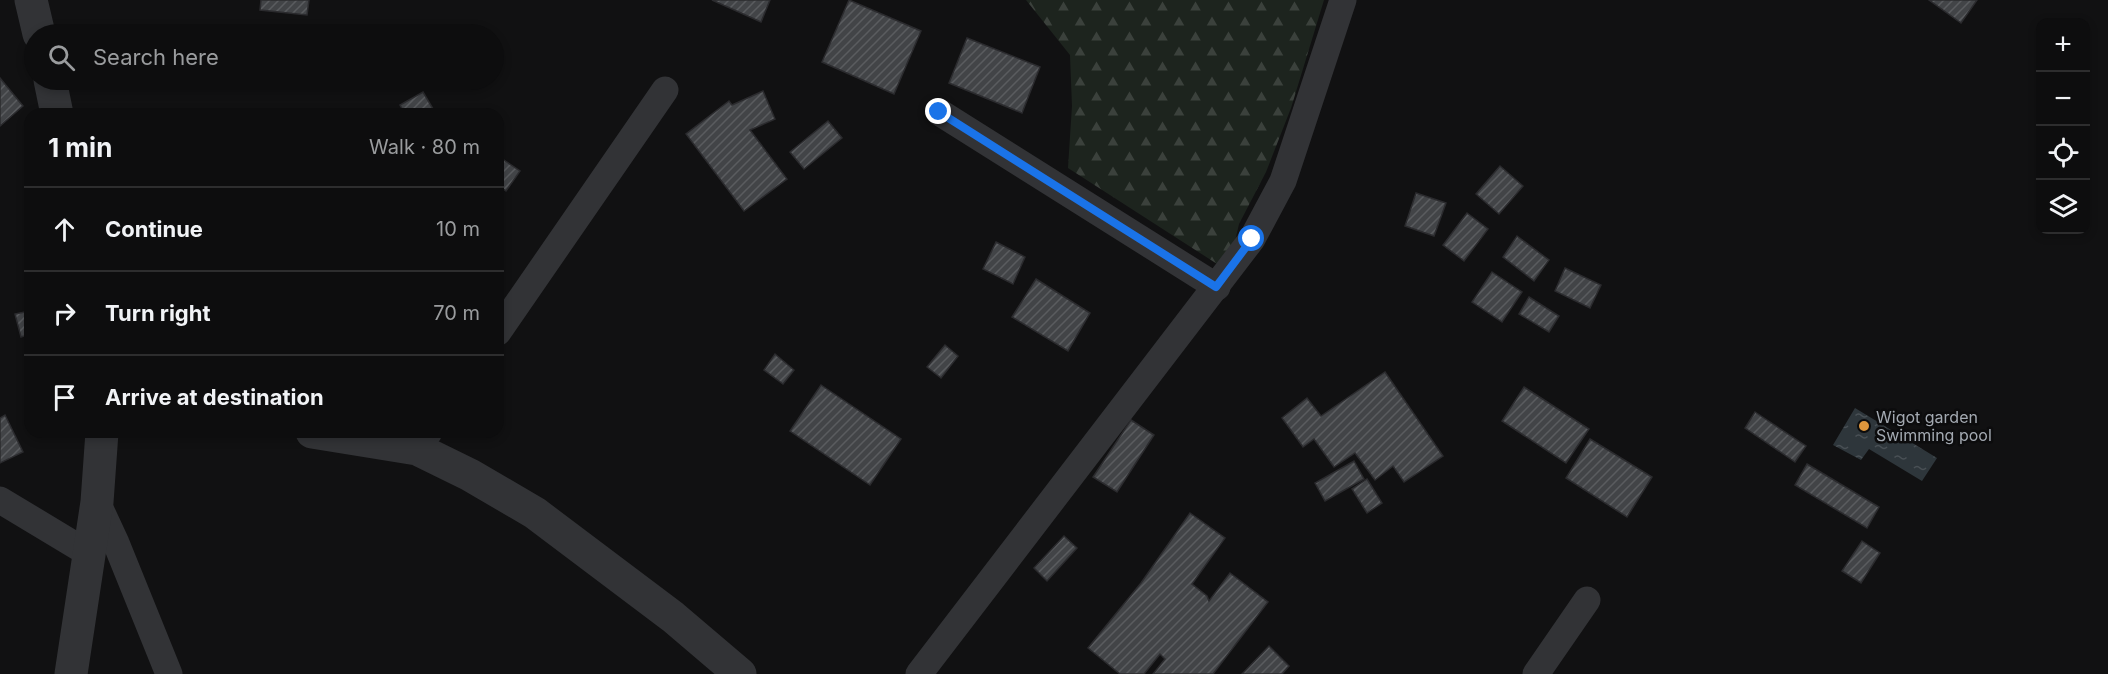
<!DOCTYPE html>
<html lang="en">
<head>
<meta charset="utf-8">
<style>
  :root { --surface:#0d0d0e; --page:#161617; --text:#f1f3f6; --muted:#9a9c9e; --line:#2d2d2e }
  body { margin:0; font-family:Inter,sans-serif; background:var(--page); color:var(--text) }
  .controls { position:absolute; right:18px; top:18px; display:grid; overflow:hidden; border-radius:12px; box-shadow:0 3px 9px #0003 }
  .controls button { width:54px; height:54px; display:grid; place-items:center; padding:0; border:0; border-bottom:2px solid var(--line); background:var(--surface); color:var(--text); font:30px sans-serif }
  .stop { position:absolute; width:18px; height:18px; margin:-14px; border:4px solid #1a73e8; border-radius:50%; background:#fff }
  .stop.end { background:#1a73e8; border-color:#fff; box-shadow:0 2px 6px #0008 }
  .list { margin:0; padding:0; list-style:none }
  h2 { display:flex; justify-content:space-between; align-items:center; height:78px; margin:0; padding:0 24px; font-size:26px }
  h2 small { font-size:20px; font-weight:400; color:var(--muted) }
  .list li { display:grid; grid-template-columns:39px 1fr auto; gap:18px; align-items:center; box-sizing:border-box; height:84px; padding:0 24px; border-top:2px solid var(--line) }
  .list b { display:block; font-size:22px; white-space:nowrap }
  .list em { font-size:20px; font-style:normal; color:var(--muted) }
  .icon { flex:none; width:33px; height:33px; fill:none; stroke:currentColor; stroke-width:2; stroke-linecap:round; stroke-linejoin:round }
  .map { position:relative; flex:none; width:2108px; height:674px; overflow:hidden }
  .search { position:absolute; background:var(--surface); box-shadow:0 3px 9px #0003; left:24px; top:24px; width:480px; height:66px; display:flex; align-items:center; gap:15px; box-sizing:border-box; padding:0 21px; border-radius:33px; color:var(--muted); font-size:22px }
  .panel { position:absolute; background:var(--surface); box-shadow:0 3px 9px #0003; left:24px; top:108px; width:480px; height:330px; border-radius:18px }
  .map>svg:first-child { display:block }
  .forest { fill:url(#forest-firs) }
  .water { fill:url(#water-ripples) }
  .building { fill:url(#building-hatch); stroke:#2b2b2e; stroke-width:1.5 }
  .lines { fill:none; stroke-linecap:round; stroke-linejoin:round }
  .minor { stroke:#323336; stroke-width:27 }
  .tertiary { stroke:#323336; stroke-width:33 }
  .route { stroke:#1a73e8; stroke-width:8 }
  .poi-dot { fill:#de963c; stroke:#0c0c0d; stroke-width:2 }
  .labels { text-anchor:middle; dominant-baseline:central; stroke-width:5; stroke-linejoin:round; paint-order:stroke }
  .poi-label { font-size:16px; fill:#a3a9b1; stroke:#0c0c0d; text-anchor:start }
</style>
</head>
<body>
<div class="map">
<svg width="2108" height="674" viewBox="0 0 2108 674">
  <defs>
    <pattern id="forest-firs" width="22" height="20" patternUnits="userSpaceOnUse" patternTransform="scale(1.5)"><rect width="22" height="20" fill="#1d241e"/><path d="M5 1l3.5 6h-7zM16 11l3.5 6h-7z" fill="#3b413c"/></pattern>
    <pattern id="water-ripples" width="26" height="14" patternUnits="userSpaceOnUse" patternTransform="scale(1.5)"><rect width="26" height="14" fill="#2e363b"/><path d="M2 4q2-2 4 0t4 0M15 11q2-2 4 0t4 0" fill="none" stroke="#495055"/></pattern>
    <pattern id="building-hatch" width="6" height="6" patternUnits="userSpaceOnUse" patternTransform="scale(1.5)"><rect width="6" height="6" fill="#424447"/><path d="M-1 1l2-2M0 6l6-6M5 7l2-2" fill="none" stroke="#5a5c5f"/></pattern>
  </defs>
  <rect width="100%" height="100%" fill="#111112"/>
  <path class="forest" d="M 1026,0 L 1324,0 L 1291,108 L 1266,172 L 1239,224 L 1228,271 L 1068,168 L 1072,106 L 1070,55 Z"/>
  <path class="water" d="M 1855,408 L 1937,458 L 1922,481 L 1869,449 L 1861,460 L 1833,445 Z"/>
  <g class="building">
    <path d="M 261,0 L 309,0 L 307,15 L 260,10 Z"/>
    <path d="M 712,0 L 770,0 L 761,22 Z"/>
    <path d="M 849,0 L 921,31 L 894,94 L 822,62 Z"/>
    <path d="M 1929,0 L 1977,0 L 1961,23 Z"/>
    <path d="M 967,38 L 1040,67 L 1022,113 L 949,83 Z"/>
    <path d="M 0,78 L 23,106 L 0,126 Z"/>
    <path d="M 763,91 L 775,119 L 750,130 L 787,179 L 744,211 L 686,134 L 729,101 L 732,105 Z"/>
    <path d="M 423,92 L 436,114 L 405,114 L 400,105 Z"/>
    <path d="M 828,121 L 842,138 L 804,169 L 790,152 Z"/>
    <path d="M 498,156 L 520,171 L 506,191 L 498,185 Z"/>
    <path d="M 1500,166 L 1523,186 L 1499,214 L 1476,194 Z"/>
    <path d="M 1416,193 L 1446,203 L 1434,236 L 1405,226 Z"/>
    <path d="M 1467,213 L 1488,229 L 1464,261 L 1443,245 Z"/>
    <path d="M 1517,236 L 1549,260 L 1534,281 L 1503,257 Z"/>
    <path d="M 996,242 L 1025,257 L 1013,284 L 983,269 Z"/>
    <path d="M 1565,268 L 1601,285 L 1590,308 L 1555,291 Z"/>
    <path d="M 1492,272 L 1522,292 L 1502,322 L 1472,302 Z"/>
    <path d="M 1036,279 L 1090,313 L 1068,351 L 1012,317 Z"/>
    <path d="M 1529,297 L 1559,316 L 1549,332 L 1519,314 Z"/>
    <path d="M 30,311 L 30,334 L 21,337 L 15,314 Z"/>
    <path d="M 945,345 L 958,356 L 941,378 L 927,367 Z"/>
    <path d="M 775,354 L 794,370 L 783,384 L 764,370 Z"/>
    <path d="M 1385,372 L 1443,456 L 1404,482 L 1393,466 L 1375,480 L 1355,453 L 1334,467 L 1314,439 L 1303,447 L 1282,418 L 1307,398 L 1321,416 Z"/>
    <path d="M 821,385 L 901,439 L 870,485 L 790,431 Z"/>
    <path d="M 1524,387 L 1589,429 L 1566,463 L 1502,421 Z"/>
    <path d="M 1755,412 L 1806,446 L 1795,462 L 1745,428 Z"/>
    <path d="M 5,415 L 23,452 L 0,463 L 0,418 Z"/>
    <path d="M 1131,420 L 1154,435 L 1117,492 L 1093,477 Z"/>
    <path d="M 1590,439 L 1652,477 L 1627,517 L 1566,478 Z"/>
    <path d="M 1354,461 L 1364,479 L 1325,501 L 1315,483 Z"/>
    <path d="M 1807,464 L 1879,507 L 1867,528 L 1795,485 Z"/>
    <path d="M 1367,479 L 1382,503 L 1367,513 L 1352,489 Z"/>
    <path d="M 1190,513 L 1225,538 L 1192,584 L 1207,596 L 1209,601 L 1230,573 L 1268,602 L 1213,674 L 1153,674 L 1165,659 L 1160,654 L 1144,674 L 1120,674 L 1088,648 L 1141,583 Z"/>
    <path d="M 1064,536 L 1077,548 L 1047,581 L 1034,568 Z"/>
    <path d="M 1862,541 L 1880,553 L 1861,583 L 1842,571 Z"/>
    <path d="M 1269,646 L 1289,666 L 1282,674 L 1242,674 Z"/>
  </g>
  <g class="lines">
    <g class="minor">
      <path d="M 939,112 L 1217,287"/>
      <path d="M 498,332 L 665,90"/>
      <path d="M 417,449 L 429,432"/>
      <path d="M 0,500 L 88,553"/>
      <path d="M 97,502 L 116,543 L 169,674"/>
      <path d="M 919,674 L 1252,239 L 1283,181 L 1343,0"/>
      <path d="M 1536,674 L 1587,600"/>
    </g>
    <g class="tertiary">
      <path d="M 31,0 L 39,34"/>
      <path d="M 50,80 L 57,114"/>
      <path d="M 312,432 L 417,449 L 470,475 L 535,513 L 673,617 L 740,674"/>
      <path d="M 71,674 L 97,502 L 102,432"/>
    </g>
  </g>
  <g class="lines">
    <path class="route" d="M 939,112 L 1216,287 L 1252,239"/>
  </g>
  <circle class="poi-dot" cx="1864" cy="426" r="6"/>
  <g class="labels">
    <g class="poi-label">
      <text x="1876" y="417">Wigot garden<tspan x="1876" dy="18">Swimming pool</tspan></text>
    </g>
  </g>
</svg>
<div class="controls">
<button>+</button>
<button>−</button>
<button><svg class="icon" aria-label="locate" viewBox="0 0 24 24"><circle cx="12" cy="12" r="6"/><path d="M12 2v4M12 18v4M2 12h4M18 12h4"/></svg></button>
<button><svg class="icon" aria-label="layers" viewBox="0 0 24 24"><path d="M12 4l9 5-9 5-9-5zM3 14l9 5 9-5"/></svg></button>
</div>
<div class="stop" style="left:1252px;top:239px"></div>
<div class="stop end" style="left:939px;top:112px"></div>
<div class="search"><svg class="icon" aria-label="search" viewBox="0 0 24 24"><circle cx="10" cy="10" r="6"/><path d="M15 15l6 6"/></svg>Search here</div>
<section class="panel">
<h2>1 min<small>Walk · 80 m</small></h2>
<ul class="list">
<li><svg class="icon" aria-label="ahead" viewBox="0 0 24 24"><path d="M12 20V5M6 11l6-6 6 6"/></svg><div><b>Continue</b></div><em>10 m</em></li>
<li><svg class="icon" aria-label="right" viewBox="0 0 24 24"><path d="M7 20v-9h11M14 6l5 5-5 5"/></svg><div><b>Turn right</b></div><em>70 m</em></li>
<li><svg class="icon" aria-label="arrive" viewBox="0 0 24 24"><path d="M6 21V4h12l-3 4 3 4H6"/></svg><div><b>Arrive at destination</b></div></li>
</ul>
</section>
</div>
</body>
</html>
